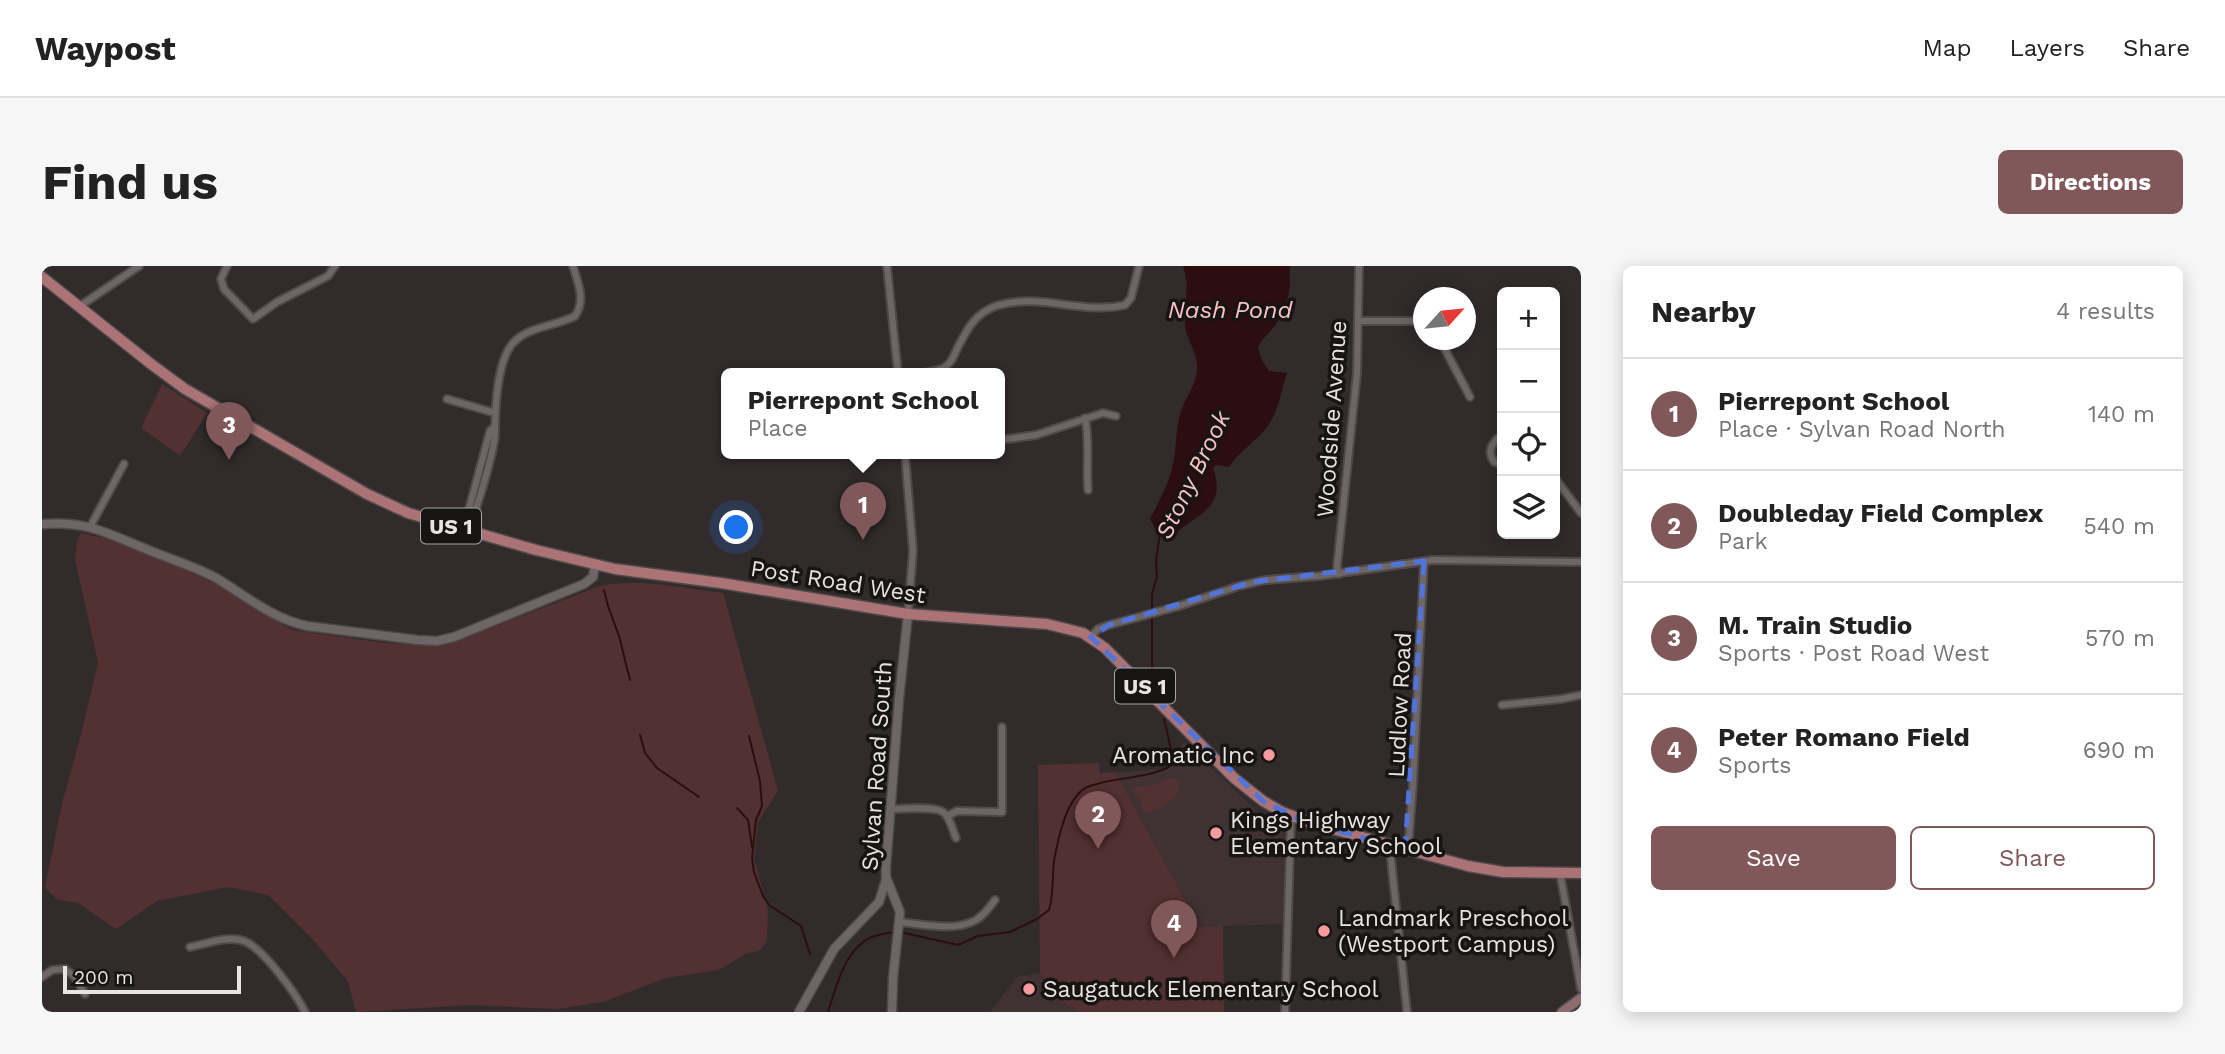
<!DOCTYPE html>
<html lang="en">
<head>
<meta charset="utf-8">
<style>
  :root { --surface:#fff; --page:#f6f6f6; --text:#222; --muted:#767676; --line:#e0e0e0; --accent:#81585a }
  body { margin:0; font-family:"Work Sans",sans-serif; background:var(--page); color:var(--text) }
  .controls { position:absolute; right:21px; top:21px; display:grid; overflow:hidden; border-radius:10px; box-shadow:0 4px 18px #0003 }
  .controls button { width:63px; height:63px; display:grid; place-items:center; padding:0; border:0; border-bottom:2px solid var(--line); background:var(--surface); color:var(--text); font:35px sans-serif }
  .compass { position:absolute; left:1371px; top:21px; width:63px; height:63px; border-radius:50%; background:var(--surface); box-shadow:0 4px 18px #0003; rotate:63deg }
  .scale { position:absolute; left:21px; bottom:18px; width:178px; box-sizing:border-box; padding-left:7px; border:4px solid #e9e4e4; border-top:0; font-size:19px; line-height:24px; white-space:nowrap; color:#e9e4e4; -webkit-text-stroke:5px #171414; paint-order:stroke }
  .you { position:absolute; left:695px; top:262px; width:24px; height:24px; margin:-18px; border:5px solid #fff; border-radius:50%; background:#1a73e8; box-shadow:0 0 0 10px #1a73e833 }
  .badge { display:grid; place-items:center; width:46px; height:46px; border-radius:50%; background:var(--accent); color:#fff; font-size:23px; font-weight:700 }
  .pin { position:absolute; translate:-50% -58px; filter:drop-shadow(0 2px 4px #0008) }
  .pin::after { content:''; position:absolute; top:37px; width:24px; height:21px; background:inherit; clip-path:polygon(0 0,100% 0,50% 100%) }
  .popup { position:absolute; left:679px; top:102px; width:284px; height:91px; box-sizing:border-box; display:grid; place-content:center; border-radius:10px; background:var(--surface); filter:drop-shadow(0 2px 5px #0005); font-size:23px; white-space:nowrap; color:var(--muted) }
  .popup b { font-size:26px; color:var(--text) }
  .popup::after { content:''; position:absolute; left:50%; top:100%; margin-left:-14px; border:14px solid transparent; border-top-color:var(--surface) }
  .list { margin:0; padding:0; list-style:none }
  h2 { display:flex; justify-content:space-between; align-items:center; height:91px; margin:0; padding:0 28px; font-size:30px }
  h2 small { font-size:23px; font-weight:400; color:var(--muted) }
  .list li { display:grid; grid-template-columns:46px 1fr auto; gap:21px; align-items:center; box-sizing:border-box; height:112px; padding:0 28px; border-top:2px solid var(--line) }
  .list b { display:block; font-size:26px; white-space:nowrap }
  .list p { margin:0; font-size:23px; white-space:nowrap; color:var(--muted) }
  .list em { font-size:23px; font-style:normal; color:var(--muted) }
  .actions { display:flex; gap:14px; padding:21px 28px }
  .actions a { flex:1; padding:16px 0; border:2px solid var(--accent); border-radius:10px; text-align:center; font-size:24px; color:var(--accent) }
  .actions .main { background:var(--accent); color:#fff }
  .icon { flex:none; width:38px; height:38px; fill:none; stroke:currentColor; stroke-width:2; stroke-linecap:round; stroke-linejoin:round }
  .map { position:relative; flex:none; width:1539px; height:746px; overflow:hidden; border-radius:10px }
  header { display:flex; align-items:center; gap:42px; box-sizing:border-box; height:98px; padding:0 35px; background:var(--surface); border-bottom:2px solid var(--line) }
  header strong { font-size:33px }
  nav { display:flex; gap:38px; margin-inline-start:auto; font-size:24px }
  .intro { display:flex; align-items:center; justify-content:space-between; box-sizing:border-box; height:168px; padding:0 42px }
  h1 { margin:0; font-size:49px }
  .button { padding:18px 32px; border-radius:10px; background:var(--accent); color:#fff; font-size:24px; font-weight:700 }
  main { display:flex; gap:42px; padding:0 42px }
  aside { flex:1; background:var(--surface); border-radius:10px; box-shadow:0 4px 18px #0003 }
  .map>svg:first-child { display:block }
  .built { fill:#403233 }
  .green { fill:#533133 }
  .water { fill:#2c0e10 }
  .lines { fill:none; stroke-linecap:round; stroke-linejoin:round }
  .stream { stroke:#2c0e10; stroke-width:2 }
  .minor-casing { stroke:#4f4949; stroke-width:10 }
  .tertiary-casing { stroke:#4f4949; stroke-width:11 }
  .secondary-casing { stroke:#4f4949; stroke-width:12 }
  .primary-casing { stroke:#4f4949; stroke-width:13 }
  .minor { stroke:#6e6666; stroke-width:6 }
  .tertiary { stroke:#6e6666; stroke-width:8 }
  .secondary { stroke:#8d6c6e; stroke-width:9 }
  .primary { stroke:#ab7375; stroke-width:10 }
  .marked { fill:none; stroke:#5074db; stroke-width:5; stroke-dasharray:14 9; stroke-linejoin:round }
  .poi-dot { fill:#f59b9e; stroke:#171414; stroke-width:2.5 }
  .labels { text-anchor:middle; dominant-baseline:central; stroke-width:7; stroke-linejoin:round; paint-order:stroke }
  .shield { fill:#171414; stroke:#aaa6a6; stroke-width:2 }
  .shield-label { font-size:21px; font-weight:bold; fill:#e9e4e4 }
  .street-label { font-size:23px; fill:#e9e4e4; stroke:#171414 }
  .poi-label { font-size:23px; fill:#e9e4e4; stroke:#171414; text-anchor:start }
  .water-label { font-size:24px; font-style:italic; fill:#fac2c3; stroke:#171414 }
</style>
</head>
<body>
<header>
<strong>Waypost</strong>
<nav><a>Map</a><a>Layers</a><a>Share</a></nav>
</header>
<div class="intro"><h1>Find us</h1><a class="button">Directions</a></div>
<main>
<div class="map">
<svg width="1539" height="746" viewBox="0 0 1539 746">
  <rect width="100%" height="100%" fill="#312b2b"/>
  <g class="built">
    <path d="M 1142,476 L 1220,550 L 1240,560 L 1243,575 L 1241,658 L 1158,661 L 1073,506 L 1126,503 Z"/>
    <path d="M 998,707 L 1017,735 L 1034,743 L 1035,746 L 948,746 L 975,711 Z"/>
  </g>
  <g class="green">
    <path d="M 120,118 L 165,147 L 138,190 L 99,162 Z"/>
    <path d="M 39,267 L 66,273 L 142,303 L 171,317 L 250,364 L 343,377 L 381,379 L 415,375 L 555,321 C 589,310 645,323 681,327 L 736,525 L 716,556 L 712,593 L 726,644 L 725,675 L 718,684 L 703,688 L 677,704 L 624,712 L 561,736 L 515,743 L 429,739 L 314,746 L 306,715 L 273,676 L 226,629 L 186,621 L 115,635 L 74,663 L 36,637 L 16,634 L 3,622 L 20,537 L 40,465 L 56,396 L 33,294 L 35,276 Z"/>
    <path d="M 1057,497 L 1058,507 L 1073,506 L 1158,661 L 1181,660 L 1182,746 L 1035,746 L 1034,743 L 1017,735 L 998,707 L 996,499 Z"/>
    <path d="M 1129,512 L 1137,515 C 1138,535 1126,533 1118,544 L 1115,543 L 1107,547 L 1102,546 L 1099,534 L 1090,525 L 1091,522 L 1113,519 Z"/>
  </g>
  <path class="water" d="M 1141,0 L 1248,0 C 1247,6 1248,11 1248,17 C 1248,28 1242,45 1236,55 C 1230,65 1221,70 1216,82 L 1221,96 L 1227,105 L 1245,107 C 1239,125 1237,144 1226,160 C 1215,175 1197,185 1187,201 L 1174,199 L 1171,202 C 1186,243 1153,248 1128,272 L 1116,268 L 1108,253 C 1117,235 1127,218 1131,198 C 1135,180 1133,164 1139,145 C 1144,130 1156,117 1155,100 C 1155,85 1144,73 1143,59 C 1141,37 1149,23 1141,0 Z"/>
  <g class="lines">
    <g class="stream">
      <path d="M 562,324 L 566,340 L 577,370 L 588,414"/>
      <path d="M 1110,345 L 1110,328 L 1115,310 L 1114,294 L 1118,268"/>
      <path d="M 1110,351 L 1110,400 L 1115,419"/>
      <path d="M 598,469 L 603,487 L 615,502 L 657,531"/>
      <path d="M 707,470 L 718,515 L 720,540 L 714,554 L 710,592 L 712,606 L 721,630 L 727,639 L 759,660 L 768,688"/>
      <path d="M 695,542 L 706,554 L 710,581"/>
      <path d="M 858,666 L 916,679 L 936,670 L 968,666 L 995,653 L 1007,644 C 1012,628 1010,611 1012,595 C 1016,573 1025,527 1048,520 C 1073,511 1103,513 1127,501 L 1129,483 L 1122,453"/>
      <path d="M 786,746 C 794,721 803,682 830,671 C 837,668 845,667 852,666"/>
    </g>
    <g class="minor-casing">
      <g id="minor">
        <path d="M 185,0 L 179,13 L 182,23 L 211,53 L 235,36 L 286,10 L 293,0"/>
        <path d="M 845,0 L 856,108"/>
        <path d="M 38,40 L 97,0"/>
        <path d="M 1316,55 L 1381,55"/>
        <path d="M 1398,74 L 1428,131"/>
        <path d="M 877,108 C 885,106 896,105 903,101 C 910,97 912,89 915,83 C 924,65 933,47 954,40 C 996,26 1040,49 1083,39 L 1089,32 L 1097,0"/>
        <path d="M 405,133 L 453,147"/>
        <path d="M 1043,152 C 1048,175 1044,201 1046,224"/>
        <path d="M 452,161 L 448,165 L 424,254 L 424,265 C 433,253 453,182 453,167 C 453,143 455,91 473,75 C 489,60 514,60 533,50 C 544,34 536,17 531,0"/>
        <path d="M 1460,171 L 1456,172 C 1448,180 1446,186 1452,196 L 1460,198"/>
        <path d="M 958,174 L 994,169 L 1061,147 L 1074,150"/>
        <path d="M 863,188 L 871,285 L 866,348"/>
        <path d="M 1513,212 L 1539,247"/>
        <path d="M 48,261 L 82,198"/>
        <path d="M 1297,308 L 1295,301 L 1315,107 L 1317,0"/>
        <path d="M 1049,371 L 1056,363 L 1067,359 L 1137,340 L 1197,320 L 1223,314 L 1277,310 L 1391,294 L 1539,296"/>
        <path d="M 1460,439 L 1519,433 L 1539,429"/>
        <path d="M 848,543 C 860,543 891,540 901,546 C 908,551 911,565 914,572"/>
        <path d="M 905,550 L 915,545 L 960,546 L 960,461"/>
        <path d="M 1350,580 L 1349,593 L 1365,746"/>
        <path d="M 1363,584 L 1367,571 L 1371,517 L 1382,295"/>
        <path d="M 1518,607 L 1539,723"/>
        <path d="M 857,656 C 880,658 913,666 934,654 C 942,649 948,641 953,634"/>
        <path d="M 148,681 C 164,678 186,669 202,675 C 221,682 254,728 263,746"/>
        <path d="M 0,711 L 10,704 L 23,703 L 33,711 L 43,728"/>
        <path d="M 1243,746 L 1249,550"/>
      </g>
    </g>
    <g class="tertiary-casing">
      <g id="tertiary">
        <path d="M 0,258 C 46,254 68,269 109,285 C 131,294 154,301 174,312 C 204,330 231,353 265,360 L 376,374 L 395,375 L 412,371 L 542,318 L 551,311 L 553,299"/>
        <path d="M 757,746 L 792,683 L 837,636 L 844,614"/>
        <path d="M 850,746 L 851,712 L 858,646 L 844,611 L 844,601 L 857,433 L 866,348"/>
      </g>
    </g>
    <g class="secondary-casing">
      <path id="secondary" d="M 1520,746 L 1539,732"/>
    </g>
    <g class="primary-casing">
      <path id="primary" d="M 0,11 L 109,98 L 143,123 L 325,228 L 366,247 L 494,284 L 573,303 L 679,317 L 866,348 L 1005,358 L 1041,367 L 1063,382 L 1192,512 L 1221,535 L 1240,546 L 1269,557 L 1426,600 L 1461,606 L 1539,607"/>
    </g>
    <use href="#minor" class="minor"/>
    <use href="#tertiary" class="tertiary"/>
    <use href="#secondary" class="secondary"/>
    <use href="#primary" class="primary"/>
  </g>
  <path class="marked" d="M 1382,295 L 1363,584 L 1259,554 L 1221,535 L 1049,371 L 1067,359 L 1210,316 Z"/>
  <g class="poi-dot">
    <circle cx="1227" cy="489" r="7"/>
    <circle cx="1174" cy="567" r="7"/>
    <circle cx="1282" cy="665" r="7"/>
    <circle cx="987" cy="723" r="7"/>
  </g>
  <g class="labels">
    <g class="shield">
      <rect x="379" y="242.5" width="60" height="35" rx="5"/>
      <rect x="1073" y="402.5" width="60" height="35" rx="5"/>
    </g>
    <g class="shield-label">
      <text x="409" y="260">US 1</text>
      <text x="1103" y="420">US 1</text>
    </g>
    <g class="street-label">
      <text transform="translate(1290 153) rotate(-86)">Woodside Avenue</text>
      <text transform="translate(796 316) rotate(9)">Post Road West</text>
      <text transform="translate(1358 439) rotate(-87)">Ludlow Road</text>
      <text transform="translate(835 500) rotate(-86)">Sylvan Road South</text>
    </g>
    <g class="poi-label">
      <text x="1213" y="489" text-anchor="end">Aromatic Inc</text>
      <text x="1188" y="554">Kings Highway<tspan x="1188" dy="26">Elementary School</tspan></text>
      <text x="1296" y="652">Landmark Preschool<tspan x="1296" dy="26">(Westport Campus)</tspan></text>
      <text x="1001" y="723">Saugatuck Elementary School</text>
    </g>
    <g class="water-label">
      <text x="1188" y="44">Nash Pond</text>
      <text transform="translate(1151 209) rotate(-64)">Stony Brook</text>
    </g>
  </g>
</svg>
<div class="controls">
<button>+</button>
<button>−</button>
<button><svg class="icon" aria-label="locate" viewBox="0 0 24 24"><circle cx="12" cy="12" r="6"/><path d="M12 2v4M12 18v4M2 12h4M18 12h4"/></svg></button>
<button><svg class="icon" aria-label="layers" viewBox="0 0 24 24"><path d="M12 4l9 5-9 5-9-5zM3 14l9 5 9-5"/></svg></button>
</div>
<svg class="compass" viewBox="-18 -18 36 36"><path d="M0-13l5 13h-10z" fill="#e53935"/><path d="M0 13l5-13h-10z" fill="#767676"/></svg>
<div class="scale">200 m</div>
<div class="you"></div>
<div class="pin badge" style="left:821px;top:274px">1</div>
<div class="popup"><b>Pierrepont School</b>Place</div>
<div class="pin badge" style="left:1056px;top:583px">2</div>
<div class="pin badge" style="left:187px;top:194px">3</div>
<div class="pin badge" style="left:1132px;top:692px">4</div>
</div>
<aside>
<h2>Nearby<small>4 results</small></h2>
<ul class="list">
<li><span class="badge">1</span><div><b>Pierrepont School</b><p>Place · Sylvan Road North</p></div><em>140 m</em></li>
<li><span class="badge">2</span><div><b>Doubleday Field Complex</b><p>Park</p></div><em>540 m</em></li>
<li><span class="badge">3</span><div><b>M. Train Studio</b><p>Sports · Post Road West</p></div><em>570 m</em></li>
<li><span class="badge">4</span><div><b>Peter Romano Field</b><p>Sports</p></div><em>690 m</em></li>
</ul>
<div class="actions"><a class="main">Save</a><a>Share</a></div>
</aside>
</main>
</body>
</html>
